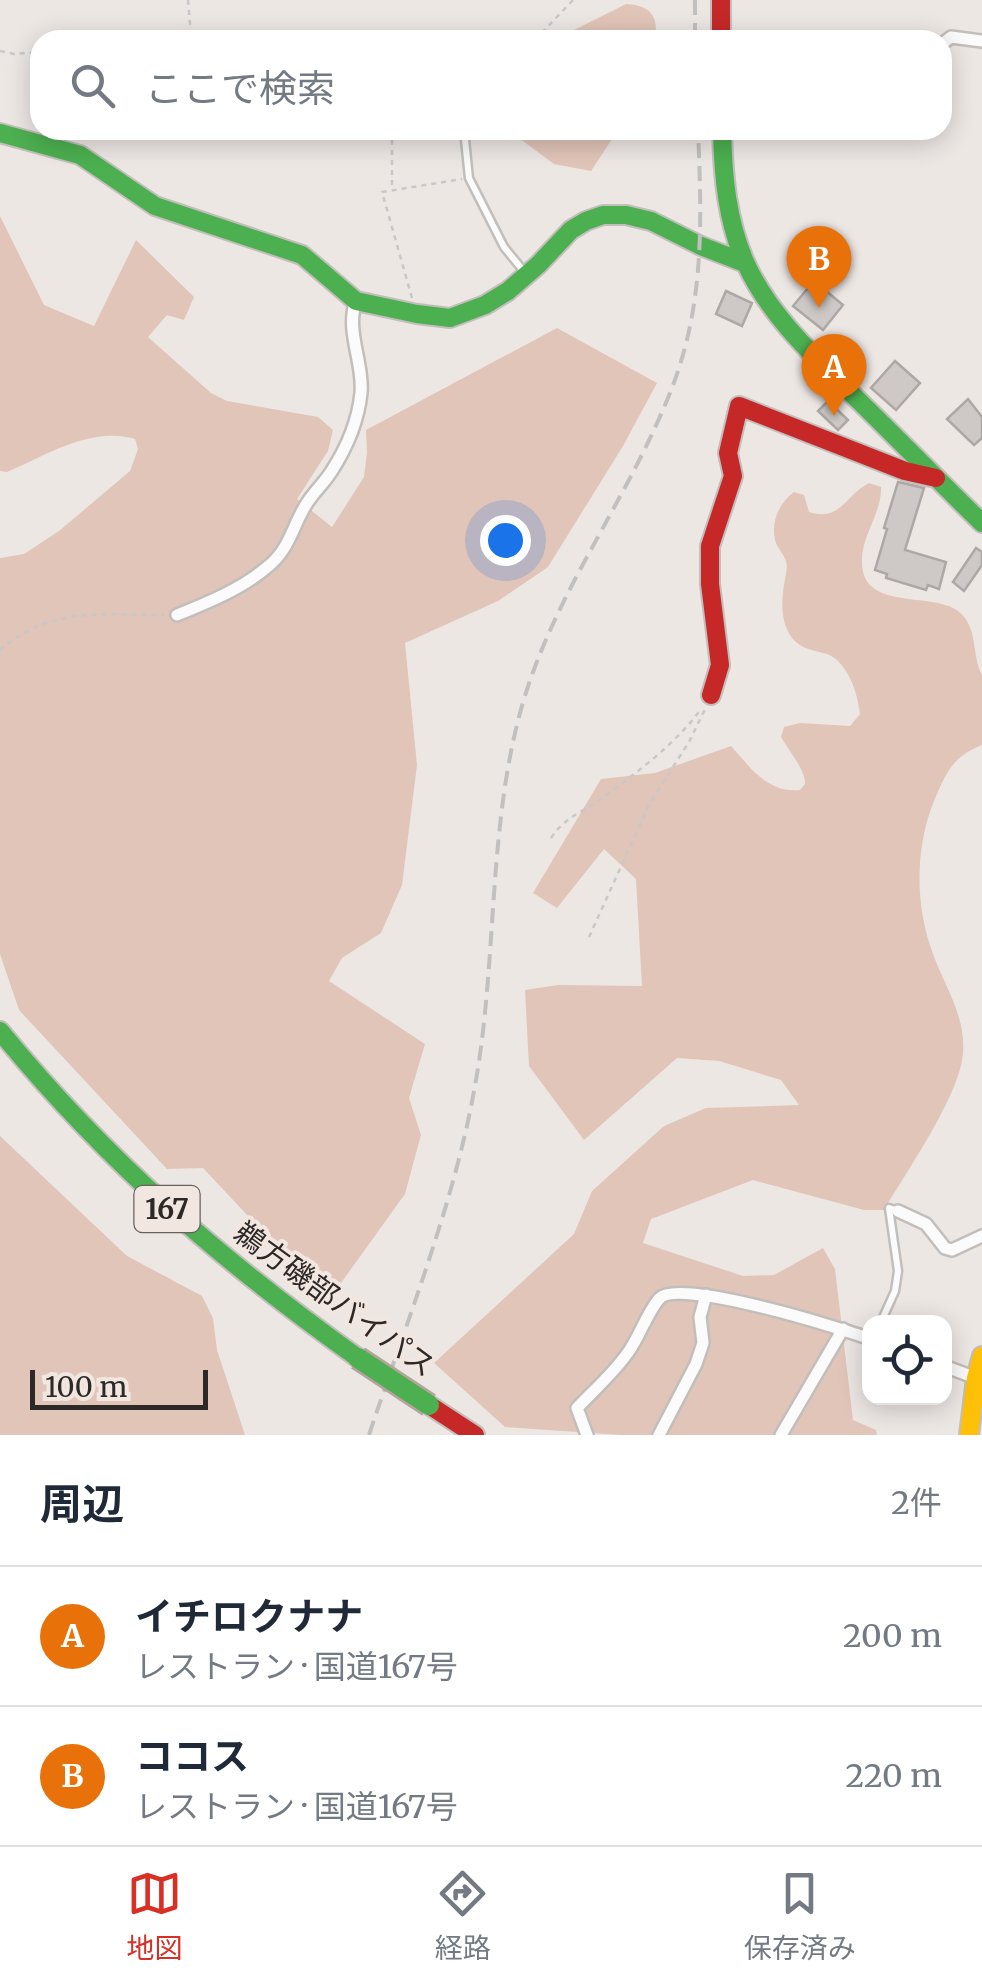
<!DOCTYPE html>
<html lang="ja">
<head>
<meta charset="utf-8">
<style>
  :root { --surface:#fff; --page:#f2f2f3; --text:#1f2937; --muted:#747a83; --line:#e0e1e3; --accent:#d93025 }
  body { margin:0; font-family:Merriweather,"Noto Sans JP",serif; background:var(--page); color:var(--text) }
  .controls { position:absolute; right:30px; bottom:30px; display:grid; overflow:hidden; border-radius:20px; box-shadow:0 5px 25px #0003 }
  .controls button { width:90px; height:90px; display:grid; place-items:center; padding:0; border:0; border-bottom:2px solid var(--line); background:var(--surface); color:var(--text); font:50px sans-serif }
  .scale { position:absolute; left:30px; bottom:25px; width:178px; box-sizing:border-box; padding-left:10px; border:5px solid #2d2927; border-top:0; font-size:28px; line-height:35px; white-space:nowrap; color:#2d2927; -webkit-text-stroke:8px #f1e6e0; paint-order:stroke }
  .you { position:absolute; left:505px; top:540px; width:35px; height:35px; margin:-25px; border:8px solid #fff; border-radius:50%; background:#1a73e8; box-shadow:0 0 0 15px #1a73e833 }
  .badge { display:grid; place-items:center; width:65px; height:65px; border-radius:50%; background:var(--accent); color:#fff; font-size:32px; font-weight:700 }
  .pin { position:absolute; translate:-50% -82px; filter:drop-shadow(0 2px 5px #0008) }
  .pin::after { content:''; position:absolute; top:52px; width:35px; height:30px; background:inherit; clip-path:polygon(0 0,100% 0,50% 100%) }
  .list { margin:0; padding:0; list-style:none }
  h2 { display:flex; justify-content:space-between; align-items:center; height:130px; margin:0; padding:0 40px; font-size:42px }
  h2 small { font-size:32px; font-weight:400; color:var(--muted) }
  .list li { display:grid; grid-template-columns:65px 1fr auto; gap:30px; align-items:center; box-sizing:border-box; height:140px; padding:0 40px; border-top:2px solid var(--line) }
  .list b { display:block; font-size:38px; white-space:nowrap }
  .list p { margin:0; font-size:32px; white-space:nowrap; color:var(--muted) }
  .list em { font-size:32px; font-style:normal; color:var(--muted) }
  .icon { flex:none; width:55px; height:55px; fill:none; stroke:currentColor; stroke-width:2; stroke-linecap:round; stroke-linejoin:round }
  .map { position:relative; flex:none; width:982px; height:1435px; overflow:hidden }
  .search { position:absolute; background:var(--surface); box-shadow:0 5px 25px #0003; left:30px; right:30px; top:30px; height:110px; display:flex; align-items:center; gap:25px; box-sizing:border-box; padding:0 35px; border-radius:30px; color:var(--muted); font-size:38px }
  .sheet { height:410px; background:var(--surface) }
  nav { display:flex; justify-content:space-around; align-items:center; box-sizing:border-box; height:140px; border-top:2px solid var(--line); background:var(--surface); font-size:28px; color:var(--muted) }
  nav a { display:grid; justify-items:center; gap:5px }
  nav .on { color:var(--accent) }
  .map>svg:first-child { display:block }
  .green { fill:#e1c5b8 }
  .building { fill:#cec9c6; stroke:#aca8a5; stroke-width:2.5 }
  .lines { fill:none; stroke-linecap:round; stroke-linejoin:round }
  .lane-casing { stroke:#c2bebb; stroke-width:11 }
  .street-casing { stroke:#c2bebb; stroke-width:16 }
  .fast-casing { stroke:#c2bebb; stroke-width:22 }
  .slow-casing { stroke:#c2bebb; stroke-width:22 }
  .jam-casing { stroke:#c2bebb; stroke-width:22 }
  .path { stroke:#c9c7c7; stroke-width:2.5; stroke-dasharray:5 5; stroke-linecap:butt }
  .lane { stroke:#fcfbfb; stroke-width:6 }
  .street { stroke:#fcfbfb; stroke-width:11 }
  .fast { stroke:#4caf50; stroke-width:18 }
  .slow { stroke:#ffc107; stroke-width:18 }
  .jam { stroke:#c62828; stroke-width:18 }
  .rail { stroke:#c2c0bf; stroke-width:4; stroke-dasharray:15 8; stroke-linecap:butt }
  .fast-bridge-casing { stroke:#b5a49b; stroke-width:25; stroke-linecap:butt }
  .fast-bridge { stroke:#4caf50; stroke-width:20 }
  .labels { text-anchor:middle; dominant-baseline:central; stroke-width:8; stroke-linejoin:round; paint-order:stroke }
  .shield { fill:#f1e6e0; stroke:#68625e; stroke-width:2.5 }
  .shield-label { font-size:28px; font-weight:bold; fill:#2d2927 }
  .street-label { font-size:30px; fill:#2d2927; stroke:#f1e6e0 }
</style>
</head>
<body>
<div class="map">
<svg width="982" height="1435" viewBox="0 0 982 1435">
  <rect width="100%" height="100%" fill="#ede7e4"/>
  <g class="green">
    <path d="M 626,4 C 650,5 659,16 655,40 L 557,40 L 560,37 Z"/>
    <path d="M 508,130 L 618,130 L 591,171 L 554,164 Z"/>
    <path d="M 0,216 L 44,305 L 94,326 L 136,240 L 194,297 L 184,320 L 167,315 L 148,337 L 211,393 L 227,401 L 318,417 L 333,430 L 328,451 L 297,499 L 332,527 L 364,477 L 367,453 L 366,430 L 557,328 L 657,383 L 623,446 L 548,567 L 498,601 L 405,643 L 417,765 L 402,885 L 381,933 L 342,958 L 329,981 L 425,1044 L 409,1098 L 421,1135 L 405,1194 L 341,1283 L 297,1268 L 203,1168 L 167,1169 L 19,1010 L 0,954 L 0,558 L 24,554 L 59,531 L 130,471 L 138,449 L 135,439 C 91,426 47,455 7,472 L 0,471 Z"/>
    <path d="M 869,483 L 881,487 C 882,513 861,536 862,562 C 862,612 932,591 958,611 C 979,627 971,655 982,675 L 982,745 C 952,757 946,773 934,801 C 915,848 915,904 932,951 C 944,986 966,1015 963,1053 C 960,1095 907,1171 884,1210 L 864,1210 L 753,1180 L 651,1219 L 643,1243 L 743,1276 L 774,1275 L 823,1248 L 835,1269 L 853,1420 L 876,1430 L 877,1435 L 621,1435 L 505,1427 L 434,1363 L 574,1234 L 592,1191 L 664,1126 L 706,1108 L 799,1105 L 781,1080 L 719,1061 L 677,1058 L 584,1140 L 529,1066 L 525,990 L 558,985 L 642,986 L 636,879 L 604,849 L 557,908 L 533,893 L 601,779 L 655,773 L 731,746 C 751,768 767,793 800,790 L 805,784 C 806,771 789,751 781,737 L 784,727 L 800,723 L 850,726 L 860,714 C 858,694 848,662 827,654 C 814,650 802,650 792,638 C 781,623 781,603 784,585 C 785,578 788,568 786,561 C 784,554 777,548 775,540 C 771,521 779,503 794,492 L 804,495 L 809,512 C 841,522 845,495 869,483 Z"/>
    <path d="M 0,1136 L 127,1256 L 202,1296 L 213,1318 L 217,1350 L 245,1435 L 0,1435 Z"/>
  </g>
  <g class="building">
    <path d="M 814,281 L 843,305 L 823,330 L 793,306 Z"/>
    <path d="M 726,291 L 752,303 L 742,326 L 716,314 Z"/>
    <path d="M 895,361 L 920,383 L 896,410 L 871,388 Z"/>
    <path d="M 968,399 L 982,417 L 982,438 L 974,445 L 947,419 Z"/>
    <path d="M 828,401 L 848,420 L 838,430 L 818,411 Z"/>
    <path d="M 898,482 L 924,488 L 905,550 L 946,562 L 939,589 L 928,585 L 926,590 L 886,578 L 887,574 L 875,570 L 887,529 L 884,528 Z"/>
    <path d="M 976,548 L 982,552 L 982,565 L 964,591 L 953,582 Z"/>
  </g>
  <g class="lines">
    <g class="lane-casing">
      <g id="lane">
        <path d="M 464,130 L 469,178 L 504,247 L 526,274"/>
        <path d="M 881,1322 L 895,1291 L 898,1271 L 889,1208 L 898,1211"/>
      </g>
    </g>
    <g class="street-casing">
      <g id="street">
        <path d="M 942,44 L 951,37 L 982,41"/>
        <path d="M 177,615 C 207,603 241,589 266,568 C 290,550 292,526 307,503 C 314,492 324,483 331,472 C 346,449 358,422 361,393 C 364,363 345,331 356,301"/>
        <path d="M 898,1211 L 926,1224 L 945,1248 L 952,1250 L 982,1236"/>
        <path d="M 944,1366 L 976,1378"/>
        <path d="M 587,1435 L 577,1408 C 595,1389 614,1373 629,1351 C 639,1337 649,1309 660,1298 C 679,1278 841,1328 870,1339"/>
        <path d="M 659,1435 L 696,1364 L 703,1343 L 700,1317 L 706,1295"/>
        <path d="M 781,1435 L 843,1329"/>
      </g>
    </g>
    <g class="fast-casing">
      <g id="fast">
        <path d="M 722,130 C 723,176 727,222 746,264 C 771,318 816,358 857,399 C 899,440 940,482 982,523"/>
        <path d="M 0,133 L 80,155 L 155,206 L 302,255 L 356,301 L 417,314 L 450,318 L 485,305 L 508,291 L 538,265 L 571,230 L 586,221 L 603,215 L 626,215 L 651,221 L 701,246 L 745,263"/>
        <path d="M 0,1031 C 107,1162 221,1260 358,1358"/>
      </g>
    </g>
    <g class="slow-casing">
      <path id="slow" d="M 969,1435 L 976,1378 L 982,1356"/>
    </g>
    <g class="jam-casing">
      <g id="jam">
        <path d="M 721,0 L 721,40"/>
        <path d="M 711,695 L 720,665 L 710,584 L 710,546 L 733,476 L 728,453 L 739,406 L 905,471 L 936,478"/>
        <path d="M 429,1405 L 475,1435"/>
      </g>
    </g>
    <g class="path">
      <path d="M 188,0 L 191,35 L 200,40"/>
      <path d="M 150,40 L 189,35"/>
      <path d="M 535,40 L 573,0"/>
      <path d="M 0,51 L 14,54 L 40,52"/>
      <path d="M 392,130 L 392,188"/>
      <path d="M 412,298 L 382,192 L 462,179"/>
      <path d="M 0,650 C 51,606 101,615 164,615"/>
      <path d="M 551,838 C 565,817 581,813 601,799 C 637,772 675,745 701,709"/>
      <path d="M 589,937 L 650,803 L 689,742 L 706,707"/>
    </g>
    <use href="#lane" class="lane"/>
    <use href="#street" class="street"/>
    <use href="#fast" class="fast"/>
    <use href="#slow" class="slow"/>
    <use href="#jam" class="jam"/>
    <g class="rail">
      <path d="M 695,0 L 695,40"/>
      <path d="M 369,1435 C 407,1320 456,1199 476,1080 C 497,959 488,832 520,713 C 551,599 620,512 665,405 C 705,313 702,228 698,130"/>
    </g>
    <g class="fast-bridge-casing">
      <path id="fast-bridge" d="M 358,1358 L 429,1405"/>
    </g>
    <use href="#fast-bridge" class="fast-bridge"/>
  </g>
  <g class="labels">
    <rect class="shield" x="134.5" y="1186" width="65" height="46" rx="8"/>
    <g class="shield-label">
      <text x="167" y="1209">167</text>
    </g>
    <g class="street-label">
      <text transform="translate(335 1299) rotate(36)">鵜方磯部バイパス</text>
    </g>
  </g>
</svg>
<div class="controls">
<button><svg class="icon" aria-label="locate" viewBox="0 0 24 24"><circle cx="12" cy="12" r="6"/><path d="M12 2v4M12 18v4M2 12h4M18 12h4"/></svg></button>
</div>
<div class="scale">100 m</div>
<div class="you"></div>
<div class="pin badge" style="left:834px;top:416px;background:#e8710a">A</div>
<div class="pin badge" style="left:819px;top:308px;background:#e8710a">B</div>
<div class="search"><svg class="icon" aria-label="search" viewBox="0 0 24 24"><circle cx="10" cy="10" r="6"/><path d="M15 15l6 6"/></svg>ここで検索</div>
</div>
<section class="sheet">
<h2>周辺<small>2件</small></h2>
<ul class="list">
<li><span class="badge" style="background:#e8710a">A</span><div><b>イチロクナナ</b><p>レストラン · 国道167号</p></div><em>200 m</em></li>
<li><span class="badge" style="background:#e8710a">B</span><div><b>ココス</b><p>レストラン · 国道167号</p></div><em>220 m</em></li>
</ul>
</section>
<nav>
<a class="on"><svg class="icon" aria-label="map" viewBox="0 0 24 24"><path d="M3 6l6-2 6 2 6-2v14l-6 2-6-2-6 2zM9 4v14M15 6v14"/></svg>地図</a>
<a><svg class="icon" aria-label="directions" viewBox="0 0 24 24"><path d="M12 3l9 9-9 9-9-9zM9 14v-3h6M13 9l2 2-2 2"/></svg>経路</a>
<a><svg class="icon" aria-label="saved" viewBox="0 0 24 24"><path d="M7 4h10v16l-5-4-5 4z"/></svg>保存済み</a>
</nav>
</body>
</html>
